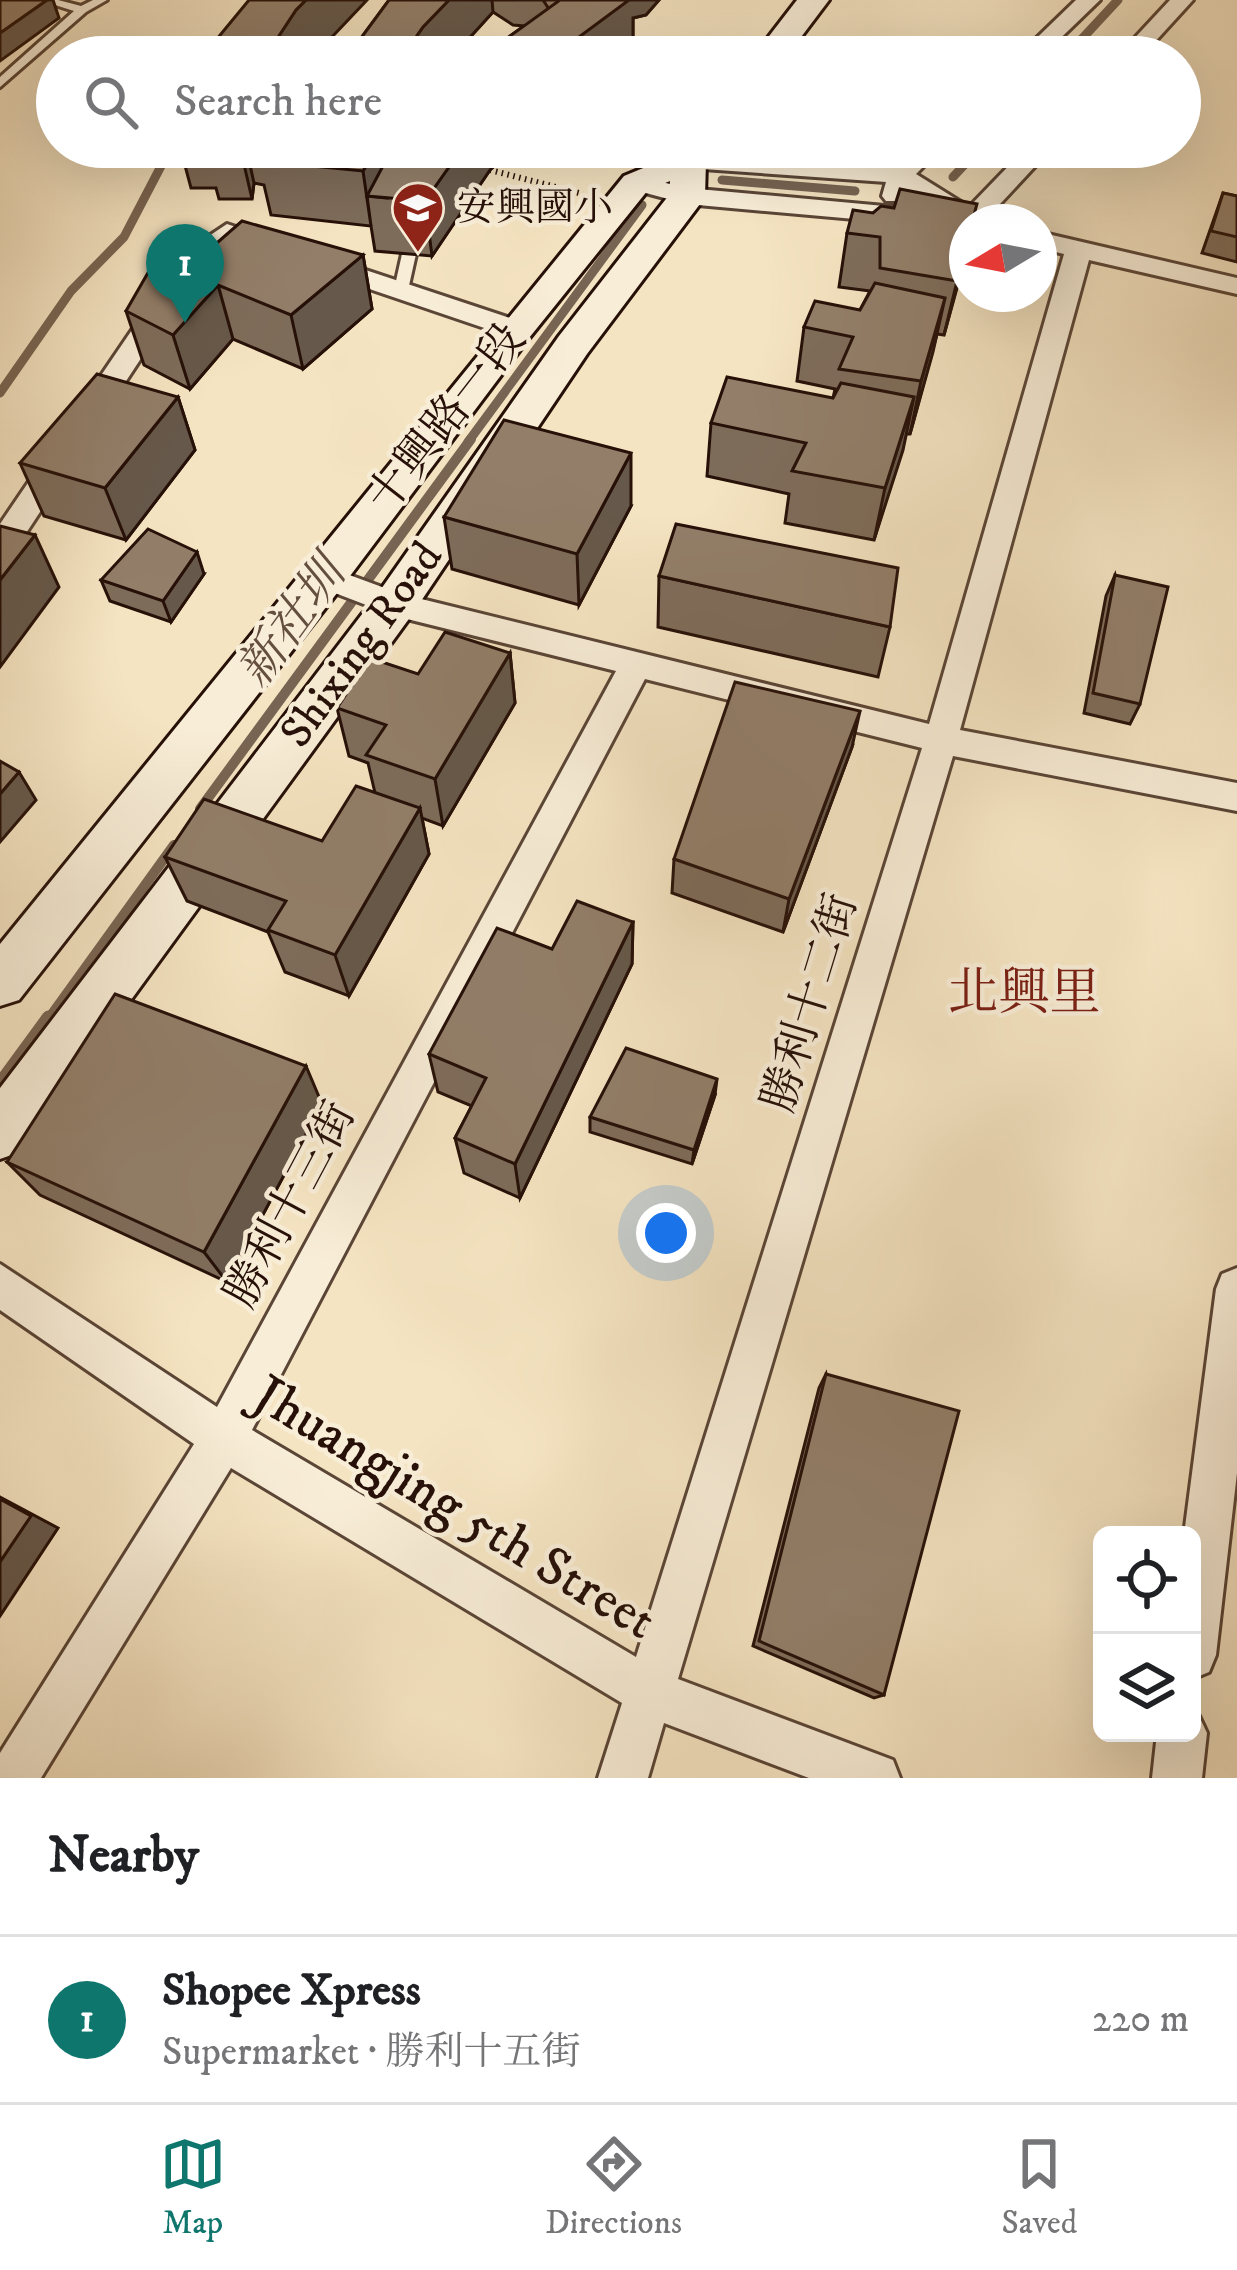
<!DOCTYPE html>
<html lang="en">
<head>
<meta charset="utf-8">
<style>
  :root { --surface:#fff; --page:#f6f6f6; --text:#202124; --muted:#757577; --line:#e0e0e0; --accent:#0f766e }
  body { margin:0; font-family:"IM FELL DW Pica","Noto Serif TC",serif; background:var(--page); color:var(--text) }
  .controls { position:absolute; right:36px; bottom:36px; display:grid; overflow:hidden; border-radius:18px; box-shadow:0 12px 48px #0002 }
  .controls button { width:108px; height:108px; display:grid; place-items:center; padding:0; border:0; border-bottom:3px solid var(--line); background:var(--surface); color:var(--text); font:60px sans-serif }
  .compass { position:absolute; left:949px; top:204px; width:108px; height:108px; border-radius:50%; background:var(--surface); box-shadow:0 12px 48px #0002; rotate:260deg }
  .you { position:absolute; left:666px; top:1233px; width:42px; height:42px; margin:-30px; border:9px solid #fff; border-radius:50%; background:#1a73e8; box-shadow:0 0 0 18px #1a73e833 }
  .badge { display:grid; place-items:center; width:78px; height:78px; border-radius:50%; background:var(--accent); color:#fff; font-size:39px; font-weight:700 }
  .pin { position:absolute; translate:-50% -99px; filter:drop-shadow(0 3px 6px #0008) }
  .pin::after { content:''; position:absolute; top:63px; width:42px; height:36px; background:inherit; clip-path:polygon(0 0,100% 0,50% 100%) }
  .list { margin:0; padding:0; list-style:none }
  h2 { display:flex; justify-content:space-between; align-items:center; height:156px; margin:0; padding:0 48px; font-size:51px }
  h2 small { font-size:39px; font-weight:400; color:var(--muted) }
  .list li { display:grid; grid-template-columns:78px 1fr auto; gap:36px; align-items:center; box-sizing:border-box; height:168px; padding:0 48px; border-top:3px solid var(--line) }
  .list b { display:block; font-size:45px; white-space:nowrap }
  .list p { margin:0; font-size:39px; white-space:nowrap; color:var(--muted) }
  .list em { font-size:39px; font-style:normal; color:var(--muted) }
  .icon { flex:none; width:66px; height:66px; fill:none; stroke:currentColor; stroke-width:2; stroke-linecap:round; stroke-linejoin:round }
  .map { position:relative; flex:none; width:1237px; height:1778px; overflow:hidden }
  .search { position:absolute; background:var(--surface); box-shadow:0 12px 48px #0002; left:36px; right:36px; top:36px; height:132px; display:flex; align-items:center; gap:30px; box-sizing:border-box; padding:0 42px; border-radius:66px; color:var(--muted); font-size:45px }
  .sheet { height:324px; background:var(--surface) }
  nav { display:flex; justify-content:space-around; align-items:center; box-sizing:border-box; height:168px; border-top:3px solid var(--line); background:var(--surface); font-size:33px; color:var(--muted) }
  nav a { display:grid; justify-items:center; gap:6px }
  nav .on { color:var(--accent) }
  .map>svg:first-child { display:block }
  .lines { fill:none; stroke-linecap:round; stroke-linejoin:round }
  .stream-far2 { stroke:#786452; stroke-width:9 }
  .stream-far1 { stroke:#786452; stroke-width:10 }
  .stream { stroke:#786452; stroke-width:15 }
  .lane-casing { stroke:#5a4536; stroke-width:6 }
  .street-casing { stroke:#5a4536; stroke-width:6 }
  .secondary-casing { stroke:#261008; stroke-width:6 }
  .path { stroke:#261008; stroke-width:6; stroke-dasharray:1.5 4.5; stroke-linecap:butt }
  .lane { fill:#f8edd7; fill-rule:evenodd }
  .street { fill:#f8edd7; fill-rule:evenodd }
  .secondary { fill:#f8edd7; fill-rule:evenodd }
  .wall { fill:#7e6c5a; stroke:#261008; stroke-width:3; fill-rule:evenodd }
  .shaded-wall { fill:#66584a; stroke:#261008; stroke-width:3 }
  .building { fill:#927e69; stroke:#261008; stroke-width:3 }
  .labels { text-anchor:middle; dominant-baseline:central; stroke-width:9; stroke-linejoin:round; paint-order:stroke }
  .far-poi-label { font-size:39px; fill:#261008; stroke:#f8edd7; text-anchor:start }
  .street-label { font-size:45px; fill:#261008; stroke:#f8edd7 }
  .water-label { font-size:48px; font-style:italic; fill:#644f3f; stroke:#f8edd7 }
  .quarter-label { font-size:51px; fill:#7a1f14; stroke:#f8edd7 }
  .near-street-label { font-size:54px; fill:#261008; stroke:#f8edd7 }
</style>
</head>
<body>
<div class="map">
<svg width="1237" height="1778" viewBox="0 0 1237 1778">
  <rect width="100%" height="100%" fill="#f5e4c2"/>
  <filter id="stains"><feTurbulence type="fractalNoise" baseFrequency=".00167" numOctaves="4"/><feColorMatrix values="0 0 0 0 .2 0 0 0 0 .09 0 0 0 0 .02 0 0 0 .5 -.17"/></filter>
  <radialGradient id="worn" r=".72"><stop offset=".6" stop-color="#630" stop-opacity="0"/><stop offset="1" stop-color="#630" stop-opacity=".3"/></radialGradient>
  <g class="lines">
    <g class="stream-far2">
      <path d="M 1065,57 L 1118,0"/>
      <path d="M 953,177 L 981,147"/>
      <path d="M 722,180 L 855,191"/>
      <path d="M 0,393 L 71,291 L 124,237 L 171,147"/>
      <path d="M 468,442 L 642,205"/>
    </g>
    <g class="stream-far1">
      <path d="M 200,809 L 471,439"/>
      <path d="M 47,1021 L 174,845"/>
    </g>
    <path class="stream" d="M 0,1085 L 49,1018"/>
    <g class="lane-casing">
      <g id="lane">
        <path d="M 39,0 L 58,0 L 81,6 L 93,0 L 107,0 L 86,12 L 0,87 L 0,77 L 74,11 Z"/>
        <path d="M 409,250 L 416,254 L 408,290 L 401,294 L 394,290 L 402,254 Z"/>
      </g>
    </g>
    <g class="street-casing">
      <g id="street">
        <path d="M 1076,0 L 1100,0 L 1041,57 L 1017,57 Z"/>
        <path d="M 1170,0 L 1193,0 L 1141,57 L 1117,57 Z"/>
        <path d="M 917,147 L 943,147 L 916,174 L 969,207 L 1027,147 L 1053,147 L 987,218 L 990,222 L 967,222 L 967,229 L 687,204 L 627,188 L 624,183 L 636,176 L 687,188 L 939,211 L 909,191 L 904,201 L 886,201 L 882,196 L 886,182 L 689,168 L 677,161 L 689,154 L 894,167 Z"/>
        <path d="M 227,224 L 525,323 L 529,329 L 515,338 L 505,335 L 231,242 L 203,264 L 11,556 L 0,559 L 0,524 L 185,252 Z"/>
        <path d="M 1039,232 L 1237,278 L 1237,294 L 1089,260 L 960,730 L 1237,783 L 1237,811 L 953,756 L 678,1679 L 893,1760 L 900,1778 L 809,1778 L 664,1723 L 648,1778 L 598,1778 L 622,1703 L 231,1468 L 41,1778 L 0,1778 L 0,1753 L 194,1444 L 0,1310 L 0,1264 L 217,1407 L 616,671 L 395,616 L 314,585 L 309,577 L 314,569 L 325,566 L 401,594 L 929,724 L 1064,254 L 1039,248 ZM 645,679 L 922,748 L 636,1657 L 252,1430 Z"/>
        <path d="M 1237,1268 L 1237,1473 L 1216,1655 L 1209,1672 L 1192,1679 L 1192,1535 L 1184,1535 L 1216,1289 L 1222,1274 Z"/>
        <path d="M 1192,1713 L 1199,1716 L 1207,1733 L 1202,1778 L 1152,1778 L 1157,1733 L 1192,1733 Z"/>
      </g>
    </g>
    <g class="secondary-casing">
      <g id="secondary">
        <path d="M 797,0 L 829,0 L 786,57 L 753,57 Z"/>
        <path d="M 682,147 L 717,147 L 706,162 L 705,196 L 700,204 L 587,354 L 411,616 L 20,1152 L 0,1159 L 0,1088 L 379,592 L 559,336 L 669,195 L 670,181 L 648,190 L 529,338 L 341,588 L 19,1000 L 0,1006 L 0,944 L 624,176 L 677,154 Z"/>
      </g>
    </g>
    <path class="path" d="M 490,170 L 583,194"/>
    <use href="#lane" class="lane"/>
    <use href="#street" class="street"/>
    <use href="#secondary" class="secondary"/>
  </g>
  <g class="wall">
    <path d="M 389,0 L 659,0 L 646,15 L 633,18 L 633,51 L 625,57 L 347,57 ZM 493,12 L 513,25 L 524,26 L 489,51 L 463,45 Z"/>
    <path d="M 180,147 L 515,147 L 490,170 L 432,256 L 375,251 L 371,226 L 271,215 L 264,185 L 254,183 L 252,199 L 219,199 L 216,188 L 191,188 Z"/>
    <path d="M 1223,193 L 1237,196 L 1237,262 L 1202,253 Z"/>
    <path d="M 873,213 L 967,222 L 967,249 L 944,335 L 937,334 L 910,434 L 906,434 L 874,540 L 785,523 L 789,494 L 707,476 L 711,423 L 833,398 L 835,389 L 797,381 L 804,327 L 860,310 L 870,291 L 839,287 L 847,233 Z"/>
    <path d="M 210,249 L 363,255 L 372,309 L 303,369 L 233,339 L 190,389 L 144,365 L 126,311 Z"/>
    <path d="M 178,397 L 195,450 L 126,540 L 44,516 L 20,463 Z"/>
    <path d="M 631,506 L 579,605 L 452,569 L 444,517 Z"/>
    <path d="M 204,574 L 171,622 L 110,601 L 101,580 Z"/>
    <path d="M 1115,575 L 1140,704 L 1130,724 L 1084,713 L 1106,596 Z"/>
    <path d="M 659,576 L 890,627 L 878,677 L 658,627 Z"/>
    <path d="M 510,653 L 515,703 L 443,826 L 422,818 L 429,854 L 349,996 L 285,972 L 268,932 L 187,901 L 165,857 L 322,841 L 375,793 L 368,763 L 349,756 L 337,708 Z"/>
    <path d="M 852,747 L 783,932 L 672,893 L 674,859 Z"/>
    <path d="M 633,922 L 632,964 L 520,1198 L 464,1173 L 455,1138 L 472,1106 L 438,1092 L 429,1054 L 552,949 Z"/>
    <path d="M 715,1095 L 692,1164 L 590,1132 L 590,1117 Z"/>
    <path d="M 322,1104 L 227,1282 L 40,1195 L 7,1162 Z"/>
    <path d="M 826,1374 L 884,1695 L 874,1698 L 753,1646 L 819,1388 Z"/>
  </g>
  <g class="shaded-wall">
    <path d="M 47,0 L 53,0 L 59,18 L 0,61 L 0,33 Z"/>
    <path d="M 306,0 L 367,0 L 313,57 L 265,57 L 296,10 Z"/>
    <path d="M 449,0 L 492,0 L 493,12 L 452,57 L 402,57 L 423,27 Z"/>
    <path d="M 577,0 L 659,0 L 646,15 L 633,18 L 633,51 L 625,57 L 552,57 Z"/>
    <path d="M 240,147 L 246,147 L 254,183 L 252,199 Z"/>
    <path d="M 378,147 L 380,147 L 387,198 L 367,196 L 371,226 L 363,171 Z"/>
    <path d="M 463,147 L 515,147 L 490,170 L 432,256 L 425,201 Z"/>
    <path d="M 967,242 L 965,259 L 944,335 L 957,281 Z"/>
    <path d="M 363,255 L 372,309 L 303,369 L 291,315 Z"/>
    <path d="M 218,285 L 233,339 L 190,389 L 173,335 Z"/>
    <path d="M 945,298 L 933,352 L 910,434 L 921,381 Z"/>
    <path d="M 178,397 L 195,450 L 126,540 L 105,488 Z"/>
    <path d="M 914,397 L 903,450 L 874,540 L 885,488 Z"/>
    <path d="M 631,453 L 631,506 L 579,605 L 577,554 Z"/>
    <path d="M 35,535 L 59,587 L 0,667 L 0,580 Z"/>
    <path d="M 197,552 L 204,574 L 171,622 L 163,601 Z"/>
    <path d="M 510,653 L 515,703 L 443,826 L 435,779 Z"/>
    <path d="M 860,711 L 852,747 L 783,932 L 789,899 Z"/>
    <path d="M 19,772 L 36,800 L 0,842 L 0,794 Z"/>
    <path d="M 420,808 L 429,854 L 349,996 L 335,955 Z"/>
    <path d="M 633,922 L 632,964 L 520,1198 L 515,1164 Z"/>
    <path d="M 306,1066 L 322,1104 L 227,1282 L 204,1252 Z"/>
    <path d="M 717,1079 L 715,1095 L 692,1164 L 694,1150 Z"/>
    <path d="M 0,1497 L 58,1528 L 0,1616 Z"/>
  </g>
  <g class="building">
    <path d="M 0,0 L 47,0 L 0,33 Z"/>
    <path d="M 249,0 L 306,0 L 296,10 L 265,57 L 202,57 Z"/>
    <path d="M 389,0 L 449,0 L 423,27 L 402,57 L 347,57 Z"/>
    <path d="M 543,0 L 560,0 L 549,9 Z"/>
    <path d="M 560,0 L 629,0 L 552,57 L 481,57 Z"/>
    <path d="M 436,38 L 489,51 L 481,57 L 422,57 Z"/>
    <path d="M 265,147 L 378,147 L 363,171 L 259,161 Z"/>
    <path d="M 393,147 L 463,147 L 425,201 L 367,196 Z"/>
    <path d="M 900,189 L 977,204 L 972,222 L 967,222 L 967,242 L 957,281 L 880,268 L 880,237 L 847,233 L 853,210 L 873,213 L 881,206 L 894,208 Z"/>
    <path d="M 1223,193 L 1237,196 L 1237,237 L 1211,231 Z"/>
    <path d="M 242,221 L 363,255 L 291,315 L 218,285 L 173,335 L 126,311 L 168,238 L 210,249 Z"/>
    <path d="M 875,283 L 945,298 L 921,381 L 839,369 L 853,337 L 804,327 L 815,301 L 860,310 Z"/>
    <path d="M 97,374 L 178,397 L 105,488 L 20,463 Z"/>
    <path d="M 727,377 L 833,398 L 841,383 L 914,397 L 885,488 L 792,471 L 806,443 L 711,423 Z"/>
    <path d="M 504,420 L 631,453 L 577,554 L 444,517 Z"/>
    <path d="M 676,524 L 898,568 L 890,627 L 659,576 Z"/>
    <path d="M 0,526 L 35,535 L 0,580 Z"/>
    <path d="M 148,529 L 197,552 L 163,601 L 101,580 Z"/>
    <path d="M 1115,575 L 1168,587 L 1140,704 L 1093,693 Z"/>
    <path d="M 445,632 L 510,653 L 435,779 L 366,755 L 386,725 L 337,708 L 370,658 L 418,674 Z"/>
    <path d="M 735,682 L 860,711 L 789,899 L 674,859 Z"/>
    <path d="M 0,761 L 19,772 L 0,794 Z"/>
    <path d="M 356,786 L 420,808 L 335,955 L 268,930 L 286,901 L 165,857 L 204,799 L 322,841 Z"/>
    <path d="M 577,901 L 633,922 L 515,1164 L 455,1138 L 486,1078 L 429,1054 L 497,928 L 552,949 Z"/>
    <path d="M 115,994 L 306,1066 L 204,1252 L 7,1162 Z"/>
    <path d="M 626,1048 L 717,1079 L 694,1150 L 590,1117 Z"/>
    <path d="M 826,1374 L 959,1411 L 884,1695 L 759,1641 Z"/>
    <path d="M 0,1499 L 31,1516 L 0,1562 Z"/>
  </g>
  <defs>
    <g id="school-pin" transform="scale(2.7)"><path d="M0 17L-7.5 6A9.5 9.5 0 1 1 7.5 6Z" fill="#8f2418" stroke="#f8edd7"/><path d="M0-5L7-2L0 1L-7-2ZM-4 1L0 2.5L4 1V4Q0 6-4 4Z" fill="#fff"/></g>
  </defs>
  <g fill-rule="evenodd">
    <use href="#school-pin" x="418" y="208"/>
  </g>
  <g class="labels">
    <g class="far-poi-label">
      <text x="457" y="208">安興國小</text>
    </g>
    <g class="street-label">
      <text transform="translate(447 419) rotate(-52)">十興路一段</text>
      <text transform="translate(362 645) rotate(-54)">Shixing Road</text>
      <text transform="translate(811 1003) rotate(-73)">勝利十二街</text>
      <text transform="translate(291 1205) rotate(-62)">勝利十三街</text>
    </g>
    <g class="water-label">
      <text transform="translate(292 623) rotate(-54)">新社圳</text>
    </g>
    <g class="quarter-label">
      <text x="1024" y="994">北興里</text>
    </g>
    <g class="near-street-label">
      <text transform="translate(454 1509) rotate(31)">Jhuangjing 5th Street</text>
    </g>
  </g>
  <rect width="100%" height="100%" filter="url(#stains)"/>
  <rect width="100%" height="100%" fill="url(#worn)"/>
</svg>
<div class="controls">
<button><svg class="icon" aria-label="locate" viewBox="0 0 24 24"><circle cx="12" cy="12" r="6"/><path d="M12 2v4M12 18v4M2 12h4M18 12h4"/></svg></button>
<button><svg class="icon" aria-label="layers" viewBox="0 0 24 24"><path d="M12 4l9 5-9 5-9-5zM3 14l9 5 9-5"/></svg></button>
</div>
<svg class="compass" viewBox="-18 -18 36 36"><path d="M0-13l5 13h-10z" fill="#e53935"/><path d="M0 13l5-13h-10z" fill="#757577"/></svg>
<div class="you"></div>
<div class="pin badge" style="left:185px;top:323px">1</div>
<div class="search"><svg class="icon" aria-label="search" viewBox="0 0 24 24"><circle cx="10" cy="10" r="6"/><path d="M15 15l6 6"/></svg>Search here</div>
</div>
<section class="sheet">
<h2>Nearby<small></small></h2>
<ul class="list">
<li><span class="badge">1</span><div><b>Shopee Xpress</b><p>Supermarket · 勝利十五街</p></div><em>220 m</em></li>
</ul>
</section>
<nav>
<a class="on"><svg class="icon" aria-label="map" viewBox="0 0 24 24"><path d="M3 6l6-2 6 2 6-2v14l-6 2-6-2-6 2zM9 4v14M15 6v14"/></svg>Map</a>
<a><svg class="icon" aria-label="directions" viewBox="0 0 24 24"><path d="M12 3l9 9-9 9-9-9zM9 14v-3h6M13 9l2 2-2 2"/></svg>Directions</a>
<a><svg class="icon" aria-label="saved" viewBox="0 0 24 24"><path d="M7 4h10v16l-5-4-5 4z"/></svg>Saved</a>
</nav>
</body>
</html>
